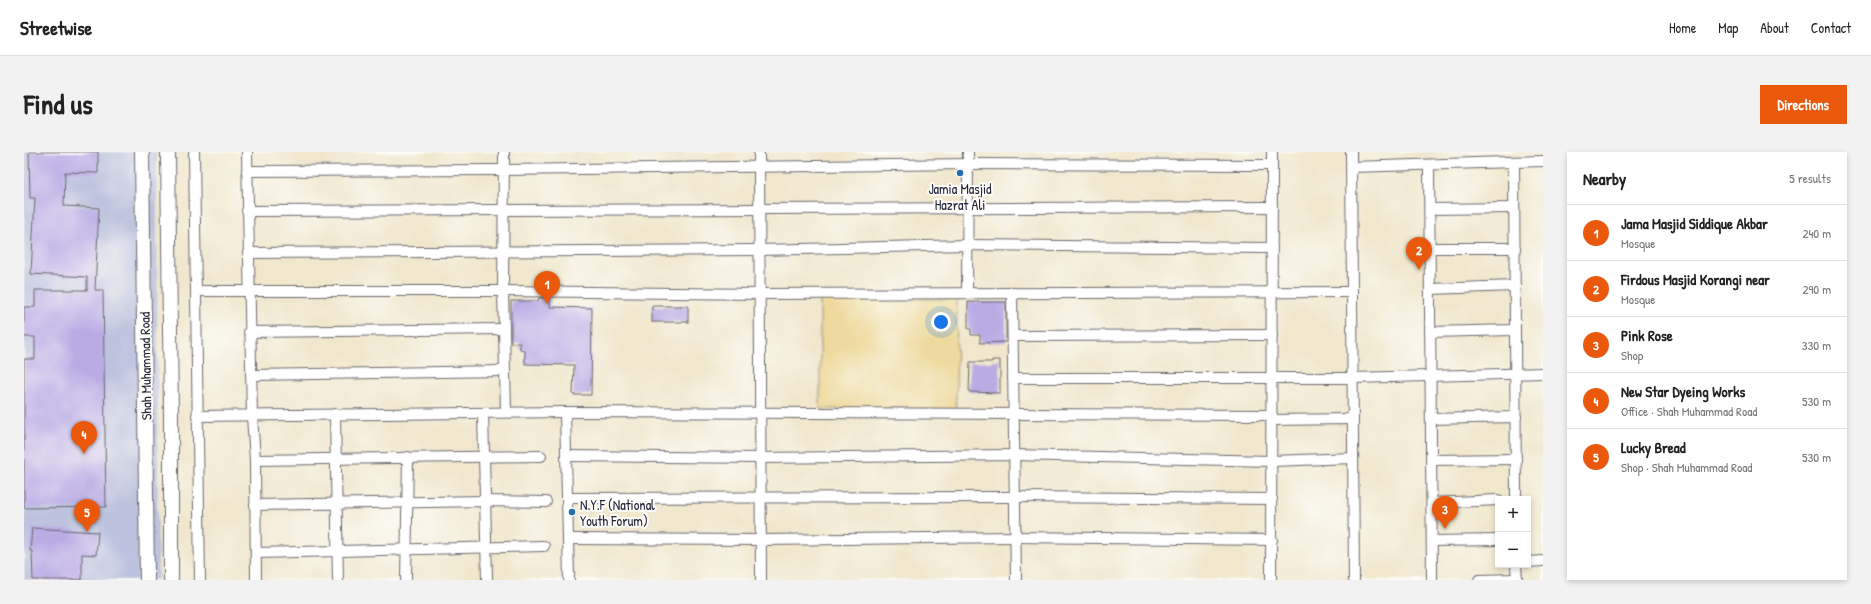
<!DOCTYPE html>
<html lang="en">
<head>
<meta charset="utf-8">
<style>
  :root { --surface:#fff; --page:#f2f2f2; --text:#222; --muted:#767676; --line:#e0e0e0; --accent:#ea580c }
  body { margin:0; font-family:"Patrick Hand",sans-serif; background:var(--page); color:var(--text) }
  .controls { position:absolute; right:12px; bottom:12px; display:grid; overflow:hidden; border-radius:0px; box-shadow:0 2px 6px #0003 }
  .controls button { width:36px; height:36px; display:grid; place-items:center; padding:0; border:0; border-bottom:1px solid var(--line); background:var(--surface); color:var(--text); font:20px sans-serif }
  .you { position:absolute; left:917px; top:170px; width:14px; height:14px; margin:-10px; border:3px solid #fff; border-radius:50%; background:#1a73e8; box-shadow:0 0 0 6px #1a73e833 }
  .badge { display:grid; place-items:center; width:26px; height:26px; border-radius:50%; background:var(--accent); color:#fff; font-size:13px; font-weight:700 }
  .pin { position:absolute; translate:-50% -33px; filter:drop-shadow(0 1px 2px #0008) }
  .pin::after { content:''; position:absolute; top:21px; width:14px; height:12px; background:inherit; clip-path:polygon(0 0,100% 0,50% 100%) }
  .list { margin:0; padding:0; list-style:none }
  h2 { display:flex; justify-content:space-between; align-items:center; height:52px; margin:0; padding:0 16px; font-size:17px }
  h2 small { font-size:13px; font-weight:400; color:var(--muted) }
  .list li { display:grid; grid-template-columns:26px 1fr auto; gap:12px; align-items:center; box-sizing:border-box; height:56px; padding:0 16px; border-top:1px solid var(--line) }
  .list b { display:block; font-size:15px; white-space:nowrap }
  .list p { margin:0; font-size:13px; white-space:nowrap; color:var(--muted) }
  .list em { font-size:13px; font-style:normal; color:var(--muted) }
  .map { position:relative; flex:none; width:1519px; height:428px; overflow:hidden; border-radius:0px }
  header { display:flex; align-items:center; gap:24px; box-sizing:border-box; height:56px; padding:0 20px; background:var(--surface); border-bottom:1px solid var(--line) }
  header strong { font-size:19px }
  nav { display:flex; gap:22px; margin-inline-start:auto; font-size:14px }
  .intro { display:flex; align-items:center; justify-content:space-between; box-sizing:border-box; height:96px; padding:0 24px }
  h1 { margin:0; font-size:28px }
  .button { padding:10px 18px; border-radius:0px; background:var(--accent); color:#fff; font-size:14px; font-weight:700 }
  main { display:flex; gap:24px; padding:0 24px }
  aside { flex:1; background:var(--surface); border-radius:0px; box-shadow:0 2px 6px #0003 }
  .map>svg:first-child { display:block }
  .industrial { fill:#bdc3de }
  .sand { fill:#eeda9e; stroke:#887e6c }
  .building { fill:#baabe5 }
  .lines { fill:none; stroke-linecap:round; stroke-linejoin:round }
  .street-casing { stroke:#6a676e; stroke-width:12 }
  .secondary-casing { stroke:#6a676e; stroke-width:16 }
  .street { stroke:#fff; stroke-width:10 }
  .secondary { stroke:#fff; stroke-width:14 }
  .poi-dot { fill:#1f6fb2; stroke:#fdfcf7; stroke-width:1.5 }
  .labels { text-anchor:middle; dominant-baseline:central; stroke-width:4; stroke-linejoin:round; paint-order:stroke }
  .poi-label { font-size:14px; fill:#22223b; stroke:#fdfcf7 }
  .street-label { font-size:14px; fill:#22223b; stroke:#fdfcf7 }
</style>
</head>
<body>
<header>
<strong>Streetwise</strong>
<nav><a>Home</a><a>Map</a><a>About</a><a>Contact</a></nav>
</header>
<div class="intro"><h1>Find us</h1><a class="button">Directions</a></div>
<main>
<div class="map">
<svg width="1519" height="428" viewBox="0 0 1519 428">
  <rect width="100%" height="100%" fill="#fdfcf7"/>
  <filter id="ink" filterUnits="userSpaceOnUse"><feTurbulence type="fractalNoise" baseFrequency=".025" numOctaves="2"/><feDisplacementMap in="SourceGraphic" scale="8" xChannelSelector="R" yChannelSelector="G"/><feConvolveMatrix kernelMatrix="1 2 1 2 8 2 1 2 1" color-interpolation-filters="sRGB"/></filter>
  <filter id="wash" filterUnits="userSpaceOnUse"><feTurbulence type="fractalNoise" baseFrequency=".012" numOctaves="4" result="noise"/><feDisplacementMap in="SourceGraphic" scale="16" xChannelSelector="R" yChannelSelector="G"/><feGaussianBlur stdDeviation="0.9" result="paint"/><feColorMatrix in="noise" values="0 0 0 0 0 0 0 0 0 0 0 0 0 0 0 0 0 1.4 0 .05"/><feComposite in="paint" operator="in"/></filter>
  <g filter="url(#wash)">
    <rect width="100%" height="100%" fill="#f0e7cd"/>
    <path class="industrial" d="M 0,0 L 133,0 L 134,428 L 0,428 Z"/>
    <path class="sand" d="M 796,146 L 933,147 L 932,258 L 796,257 Z"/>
    <g id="blocks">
      <g class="building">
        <path d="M 5,0 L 74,0 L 74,21 L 41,20 L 40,54 L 75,56 L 71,138 L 79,138 L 82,355 L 0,356 L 0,207 L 11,207 L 11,185 L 0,185 L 0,155 L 11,155 L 11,138 L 63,138 L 63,125 L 7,122 L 11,46 L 6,46 Z"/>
        <path d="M 515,146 L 526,146 L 526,155 L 568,156 L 567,243 L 549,243 L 550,213 L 501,212 L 501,199 L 496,197 L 496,191 L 487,191 L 487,149 L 514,149 Z"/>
        <path d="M 944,150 L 982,150 L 982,190 L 956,191 L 956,183 L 947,183 L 947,177 L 944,177 Z"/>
        <rect x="628" y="154" width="36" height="16"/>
        <path d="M 968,208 L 976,208 L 976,241 L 945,240 L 946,210 L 968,210 Z"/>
        <path d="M 8,376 L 74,380 L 72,403 L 58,402 L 58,428 L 9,428 L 8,399 L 6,399 Z"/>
      </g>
    </g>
  </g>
  <g filter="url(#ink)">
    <use href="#blocks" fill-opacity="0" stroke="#6a676e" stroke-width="1"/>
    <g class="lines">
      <g class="street-casing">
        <g id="street">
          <path d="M 170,0 L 176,428"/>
          <path d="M 223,0 L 228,264 L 231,308 L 232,428"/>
          <path d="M 480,0 L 479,139 L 482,260"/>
          <path d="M 735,0 L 737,428"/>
          <path d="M 1327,0 L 1330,428"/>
          <path d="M 1490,10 L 1492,347"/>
          <path d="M 1405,13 L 1408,428"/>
          <path d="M 1327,15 L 1519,9"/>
          <path d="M 223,19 L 480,18 L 944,12 L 1248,13"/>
          <path d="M 1406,57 L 1490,56"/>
          <path d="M 223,59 C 565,59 907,55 1248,55"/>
          <path d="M 1406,96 L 1491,96"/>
          <path d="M 224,101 L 736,98 L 943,93 L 1248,96"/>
          <path d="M 1406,137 L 1491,134"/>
          <path d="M 172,139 L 479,139 L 737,142 L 1328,140"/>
          <path d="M 943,141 L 944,0"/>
          <path d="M 988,141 L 992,428"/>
          <path d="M 225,180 L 480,177"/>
          <path d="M 1406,180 L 1491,178"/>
          <path d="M 989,184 L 1248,183"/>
          <path d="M 227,223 L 481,219"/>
          <path d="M 989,226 L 1329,226 L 1519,221"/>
          <path d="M 541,260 L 545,428"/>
          <path d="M 459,261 L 463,428"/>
          <path d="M 311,262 L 314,428"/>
          <path d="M 173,264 L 541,260 L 1248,263"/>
          <path d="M 1407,267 L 1492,265"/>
          <path d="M 1248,268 L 1329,267"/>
          <path d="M 542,304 L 736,306 L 990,303 L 1248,309 L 1329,306"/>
          <path d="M 231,308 L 517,304"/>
          <path d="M 1407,308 L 1492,307"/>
          <path d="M 543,346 L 991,345 L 1248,347"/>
          <path d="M 1408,351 L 1474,348"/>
          <path d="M 231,353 L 461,349 L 522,350"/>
          <path d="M 544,387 L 737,388 L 991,385 L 1248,388"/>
          <path d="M 1408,389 L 1474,388"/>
          <path d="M 232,401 L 520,394"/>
          <path d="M 1504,410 L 1519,409"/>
          <path d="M 1492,413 L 1493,428"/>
          <path d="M 382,428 L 384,305"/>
          <path d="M 1247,428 L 1248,0"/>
          <path d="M 1455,428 L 1493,427"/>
        </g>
      </g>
      <g class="secondary-casing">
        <g id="secondary">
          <path d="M 118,0 L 123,428"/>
          <path d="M 144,0 L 147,264 L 147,428"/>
        </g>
      </g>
      <use href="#street" class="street"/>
      <use href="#secondary" class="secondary"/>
    </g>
  </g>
  <g class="poi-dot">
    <circle cx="936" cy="21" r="4"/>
    <circle cx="548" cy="360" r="4"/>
  </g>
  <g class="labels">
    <g class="poi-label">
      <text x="936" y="36">Jamia Masjid<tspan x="936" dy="16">Hazrat Ali</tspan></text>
      <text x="556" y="352" text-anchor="start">N.Y.F (National<tspan x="556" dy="16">Youth Forum)</tspan></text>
    </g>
    <g class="street-label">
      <text transform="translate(121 214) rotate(-91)">Shah Muhammad Road</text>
    </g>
  </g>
</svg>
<div class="controls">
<button>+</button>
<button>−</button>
</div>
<div class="you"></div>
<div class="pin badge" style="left:523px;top:152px">1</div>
<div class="pin badge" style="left:1395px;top:118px">2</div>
<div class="pin badge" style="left:1421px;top:377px">3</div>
<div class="pin badge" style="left:60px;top:302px">4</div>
<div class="pin badge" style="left:63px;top:380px">5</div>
</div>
<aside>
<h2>Nearby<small>5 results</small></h2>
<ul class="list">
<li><span class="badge">1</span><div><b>Jama Masjid Siddique Akbar</b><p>Mosque</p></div><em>240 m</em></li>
<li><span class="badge">2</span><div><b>Firdous Masjid Korangi near</b><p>Mosque</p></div><em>290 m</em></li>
<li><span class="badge">3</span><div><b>Pink Rose</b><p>Shop</p></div><em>330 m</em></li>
<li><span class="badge">4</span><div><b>New Star Dyeing Works</b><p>Office · Shah Muhammad Road</p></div><em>530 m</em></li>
<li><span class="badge">5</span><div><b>Lucky Bread</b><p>Shop · Shah Muhammad Road</p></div><em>530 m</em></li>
</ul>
</aside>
</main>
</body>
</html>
